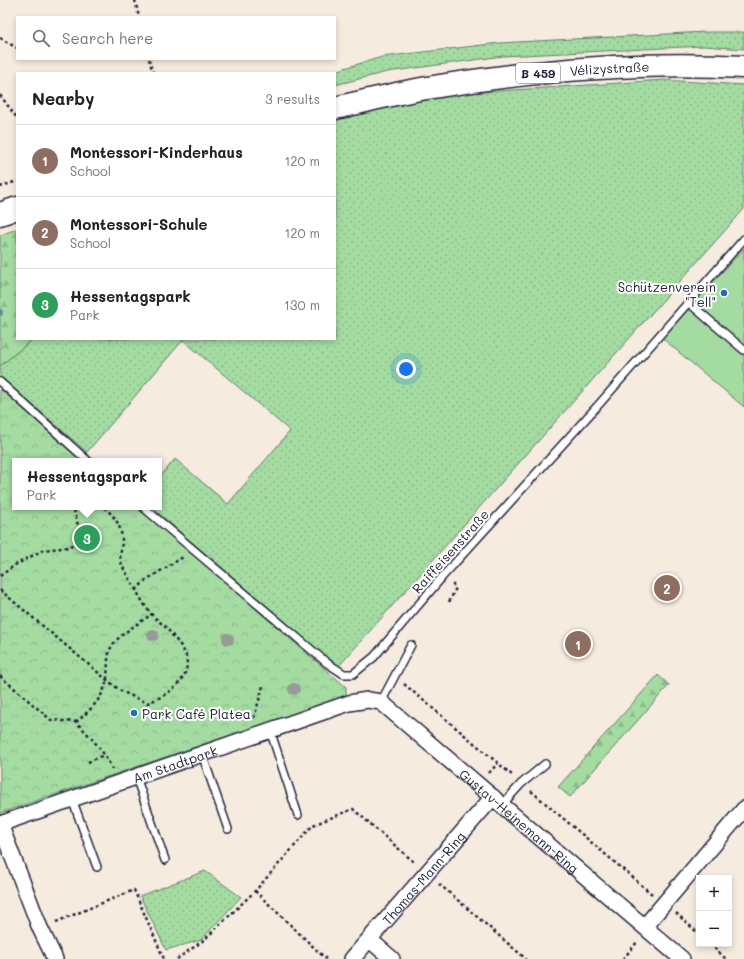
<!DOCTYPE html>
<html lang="en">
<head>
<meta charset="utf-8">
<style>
  :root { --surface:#fff; --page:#f2f2f2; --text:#222; --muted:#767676; --line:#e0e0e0; --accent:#111827 }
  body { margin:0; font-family:Mali,sans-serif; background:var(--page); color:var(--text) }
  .controls { position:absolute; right:12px; bottom:12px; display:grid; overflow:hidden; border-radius:0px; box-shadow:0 2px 6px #0003 }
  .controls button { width:36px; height:36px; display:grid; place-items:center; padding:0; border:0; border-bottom:1px solid var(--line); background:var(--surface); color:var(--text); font:20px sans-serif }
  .you { position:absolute; left:406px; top:369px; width:14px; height:14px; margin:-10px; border:3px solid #fff; border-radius:50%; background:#1a73e8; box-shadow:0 0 0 6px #1a73e833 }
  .badge { display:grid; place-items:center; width:26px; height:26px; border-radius:50%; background:var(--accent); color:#fff; font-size:13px; font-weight:700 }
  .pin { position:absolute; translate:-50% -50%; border:2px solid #fff; box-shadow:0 1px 4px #0006 }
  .popup { position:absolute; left:12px; top:458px; width:150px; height:52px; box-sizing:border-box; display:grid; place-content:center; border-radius:0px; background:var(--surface); filter:drop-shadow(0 1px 3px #0005); font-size:13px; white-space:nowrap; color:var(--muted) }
  .popup b { font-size:15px; color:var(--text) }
  .popup::after { content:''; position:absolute; left:50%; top:100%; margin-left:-8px; border:8px solid transparent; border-top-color:var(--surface) }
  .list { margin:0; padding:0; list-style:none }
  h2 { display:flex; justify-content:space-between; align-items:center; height:52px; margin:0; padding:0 16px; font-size:17px }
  h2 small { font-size:13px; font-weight:400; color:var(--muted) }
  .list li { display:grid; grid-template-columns:26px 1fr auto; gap:12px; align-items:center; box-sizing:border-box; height:72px; padding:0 16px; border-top:1px solid var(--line) }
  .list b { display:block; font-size:15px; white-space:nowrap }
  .list p { margin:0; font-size:13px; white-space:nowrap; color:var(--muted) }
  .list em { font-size:13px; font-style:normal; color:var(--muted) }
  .icon { flex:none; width:22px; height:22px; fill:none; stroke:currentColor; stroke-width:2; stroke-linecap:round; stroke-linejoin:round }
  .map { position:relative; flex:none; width:744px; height:959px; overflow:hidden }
  .search { position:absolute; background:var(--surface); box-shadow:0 2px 6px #0003; left:16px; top:16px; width:320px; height:44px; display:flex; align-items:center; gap:10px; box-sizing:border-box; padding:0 14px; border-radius:0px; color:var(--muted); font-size:15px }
  .panel { position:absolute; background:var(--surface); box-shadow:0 2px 6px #0003; left:16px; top:72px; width:320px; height:268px; border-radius:0px }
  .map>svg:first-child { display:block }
  .grass { fill:url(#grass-dots); stroke:#627e6e }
  .forest { fill:url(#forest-firs); stroke:#627e6e }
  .park { fill:url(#park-crowns); stroke:#627e6e }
  .pitch { fill:#a3dba0; stroke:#627e6e }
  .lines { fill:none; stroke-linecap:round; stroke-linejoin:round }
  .stream { stroke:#59879c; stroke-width:5.5 }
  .service-casing { stroke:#22223b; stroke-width:10 }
  .minor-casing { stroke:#22223b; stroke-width:18 }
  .primary-casing { stroke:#22223b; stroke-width:25 }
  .path { stroke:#22223b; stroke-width:2.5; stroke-dasharray:3 3; stroke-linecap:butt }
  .service { stroke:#fff; stroke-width:7 }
  .minor { stroke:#fff; stroke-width:15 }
  .primary { stroke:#fff; stroke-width:22 }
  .tree { fill:#979b95 }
  .poi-dot { fill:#1f6fb2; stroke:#fff; stroke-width:1.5 }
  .labels { text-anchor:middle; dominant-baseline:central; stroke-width:4; stroke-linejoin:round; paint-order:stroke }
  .shield { fill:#fff; stroke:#646476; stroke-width:1 }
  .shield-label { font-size:12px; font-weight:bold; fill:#22223b }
  .street-label { font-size:13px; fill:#22223b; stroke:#fff }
  .poi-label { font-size:13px; fill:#22223b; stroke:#fff; text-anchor:end }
</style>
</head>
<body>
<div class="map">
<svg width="744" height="959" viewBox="0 0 744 959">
  <defs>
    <pattern id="grass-dots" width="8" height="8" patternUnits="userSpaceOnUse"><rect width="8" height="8" fill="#a3dba0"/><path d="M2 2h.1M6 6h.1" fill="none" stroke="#8cbc8b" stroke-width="1.8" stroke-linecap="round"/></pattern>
    <pattern id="forest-firs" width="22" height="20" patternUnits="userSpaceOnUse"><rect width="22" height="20" fill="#a3dba0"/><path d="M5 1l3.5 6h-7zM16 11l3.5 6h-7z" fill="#8cbc8b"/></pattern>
    <pattern id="park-crowns" width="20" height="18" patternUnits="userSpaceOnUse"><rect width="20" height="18" fill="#a3dba0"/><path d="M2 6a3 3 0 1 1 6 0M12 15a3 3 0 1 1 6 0" fill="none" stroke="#8cbc8b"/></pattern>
  </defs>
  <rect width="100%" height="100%" fill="#f6ebdf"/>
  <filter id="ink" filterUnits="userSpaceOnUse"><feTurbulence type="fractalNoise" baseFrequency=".025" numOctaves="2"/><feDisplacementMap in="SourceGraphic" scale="8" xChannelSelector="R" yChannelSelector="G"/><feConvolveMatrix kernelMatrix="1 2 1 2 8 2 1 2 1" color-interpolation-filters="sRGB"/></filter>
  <g filter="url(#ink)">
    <g class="grass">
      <path d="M 705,32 L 744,32 L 744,49 L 704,46 L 503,56 L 387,72 L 335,85 L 335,73 L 328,73 L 382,57 L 499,43 Z"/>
      <path d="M 664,80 L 744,85 L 744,209 L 338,667 L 151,507 L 159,507 L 159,478 L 175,459 L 228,504 L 290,431 L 183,340 L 87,452 L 0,377 L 0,366 L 33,339 L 335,339 L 335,113 L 408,97 Z"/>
      <path d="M 205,871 L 241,897 L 201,940 L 166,950 L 140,896 Z"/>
    </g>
    <g class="forest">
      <path d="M 17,229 L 17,339 L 33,339 L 0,366 L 0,235 Z"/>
      <path d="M 658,675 L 669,685 L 570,797 L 558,787 Z"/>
    </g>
    <path class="park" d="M 0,389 L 84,461 L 15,461 L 15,507 L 138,507 L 346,687 L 346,696 L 0,813 Z"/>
    <path class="pitch" d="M 744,248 L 744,407 L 662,338 Z"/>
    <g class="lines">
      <path class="stream" d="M 0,313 L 0,312"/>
      <g class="service-casing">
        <g id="service">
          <path d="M 688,302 L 744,350"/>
          <path d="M 0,382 L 88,461"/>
          <path d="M 143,507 L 327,663 L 344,674 L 353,674 L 374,657 L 443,576 L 601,402 L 744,239"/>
          <path d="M 381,702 L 411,645"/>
          <path d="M 270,730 L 298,815"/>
          <path d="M 202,754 L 228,829"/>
          <path d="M 136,777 L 165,860"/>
          <path d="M 72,799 L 97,867"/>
          <path d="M 502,805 L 521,784 L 545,764"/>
        </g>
      </g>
      <g class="minor-casing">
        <g id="minor">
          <path id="s1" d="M 0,824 L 349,703 L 368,700 L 381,702 L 682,959"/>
          <path d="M 0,824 L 40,928 L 55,959"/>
          <path d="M 645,926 L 744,809"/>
          <path d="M 370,940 L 392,959"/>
          <path id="s2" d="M 352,959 L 493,797"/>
        </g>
      </g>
      <g class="primary-casing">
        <g id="primary">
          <path id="s3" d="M 335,108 C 363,102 392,94 421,89 C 527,71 636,61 744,67"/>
          <path d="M 0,214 L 17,208"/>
        </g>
      </g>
      <g class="path">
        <path d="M 135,0 L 139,17"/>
        <path d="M 0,38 L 17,48"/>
        <path d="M 149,59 L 153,73"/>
        <path d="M 0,95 L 17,118"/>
        <path d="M 0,187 L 17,181"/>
        <path d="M 0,576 L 15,565 L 43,550 L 70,547 C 82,532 78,524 73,507"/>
        <path d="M 0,590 L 107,680 L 121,691 L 147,703 C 166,696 192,681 186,656 C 184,648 174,638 169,631 C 164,625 157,620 151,614 C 141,601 133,584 124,569 C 117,557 122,552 122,540 C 122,527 113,512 102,507"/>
        <path d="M 136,590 L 146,580 L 183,557"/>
        <path d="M 449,602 L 456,588 L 452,584"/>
        <path d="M 0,676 L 51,720 L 76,722 C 90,736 104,751 112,769"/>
        <path d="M 404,684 L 512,775"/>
        <path d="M 254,718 L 263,686"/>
        <path d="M 76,722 C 90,711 105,696 107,678 C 108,669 107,658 110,650 C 114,637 141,622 152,614"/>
        <path d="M 88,762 L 104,755"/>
        <path d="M 489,773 L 498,763"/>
        <path d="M 531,791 L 652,894"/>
        <path d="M 439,884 L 526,959"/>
        <path d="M 255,891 L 326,959"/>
        <path d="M 676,913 L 699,934"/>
        <path d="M 56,922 L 134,890 L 164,959"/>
        <path d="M 710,944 L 726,959"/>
        <path d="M 177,959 L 204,940 L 255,891 L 313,825 L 353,809 L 414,862"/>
        <path d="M 623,959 L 638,941"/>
      </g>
      <use href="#service" class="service"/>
      <use href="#minor" class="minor"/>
      <use href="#primary" class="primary"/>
    </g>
    <g class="tree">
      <circle cx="153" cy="635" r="6"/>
      <circle cx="228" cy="639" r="6"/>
      <circle cx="294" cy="689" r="6"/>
    </g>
  </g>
  <g class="poi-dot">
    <circle cx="724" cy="293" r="4"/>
    <circle cx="134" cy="713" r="4"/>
  </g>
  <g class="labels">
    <rect class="shield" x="516" y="63" width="44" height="20" rx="3"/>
    <g class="shield-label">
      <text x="538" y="73">B 459</text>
    </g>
    <g class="street-label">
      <text stroke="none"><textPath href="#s3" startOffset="278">Vélizystraße</textPath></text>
      <text transform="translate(450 551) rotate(-48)">Raiffeisenstraße</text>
      <text stroke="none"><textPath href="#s1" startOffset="185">Am Stadtpark</textPath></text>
      <text stroke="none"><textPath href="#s1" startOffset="584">Gustav-Heinemann-Ring</textPath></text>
      <text stroke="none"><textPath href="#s2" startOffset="108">Thomas-Mann-Ring</textPath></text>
    </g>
    <g class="poi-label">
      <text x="716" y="286">Schützenverein<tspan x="716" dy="15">"Tell"</tspan></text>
      <text x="142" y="713" text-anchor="start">Park Café Platea</text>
    </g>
  </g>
</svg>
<div class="controls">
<button>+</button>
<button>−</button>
</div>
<div class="you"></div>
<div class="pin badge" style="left:578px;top:644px;background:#8d6e63">1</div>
<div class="pin badge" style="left:667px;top:588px;background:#8d6e63">2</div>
<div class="pin badge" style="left:87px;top:538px;background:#2e9e5b">3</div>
<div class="popup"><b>Hessentagspark</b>Park</div>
<div class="search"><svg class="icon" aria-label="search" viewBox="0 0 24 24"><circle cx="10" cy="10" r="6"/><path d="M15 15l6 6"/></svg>Search here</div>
<section class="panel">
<h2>Nearby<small>3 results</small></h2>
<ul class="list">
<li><span class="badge" style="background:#8d6e63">1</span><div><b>Montessori-Kinderhaus</b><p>School</p></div><em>120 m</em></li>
<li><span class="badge" style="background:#8d6e63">2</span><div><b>Montessori-Schule</b><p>School</p></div><em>120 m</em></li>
<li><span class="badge" style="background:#2e9e5b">3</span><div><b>Hessentagspark</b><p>Park</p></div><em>130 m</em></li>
</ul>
</section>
</div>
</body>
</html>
